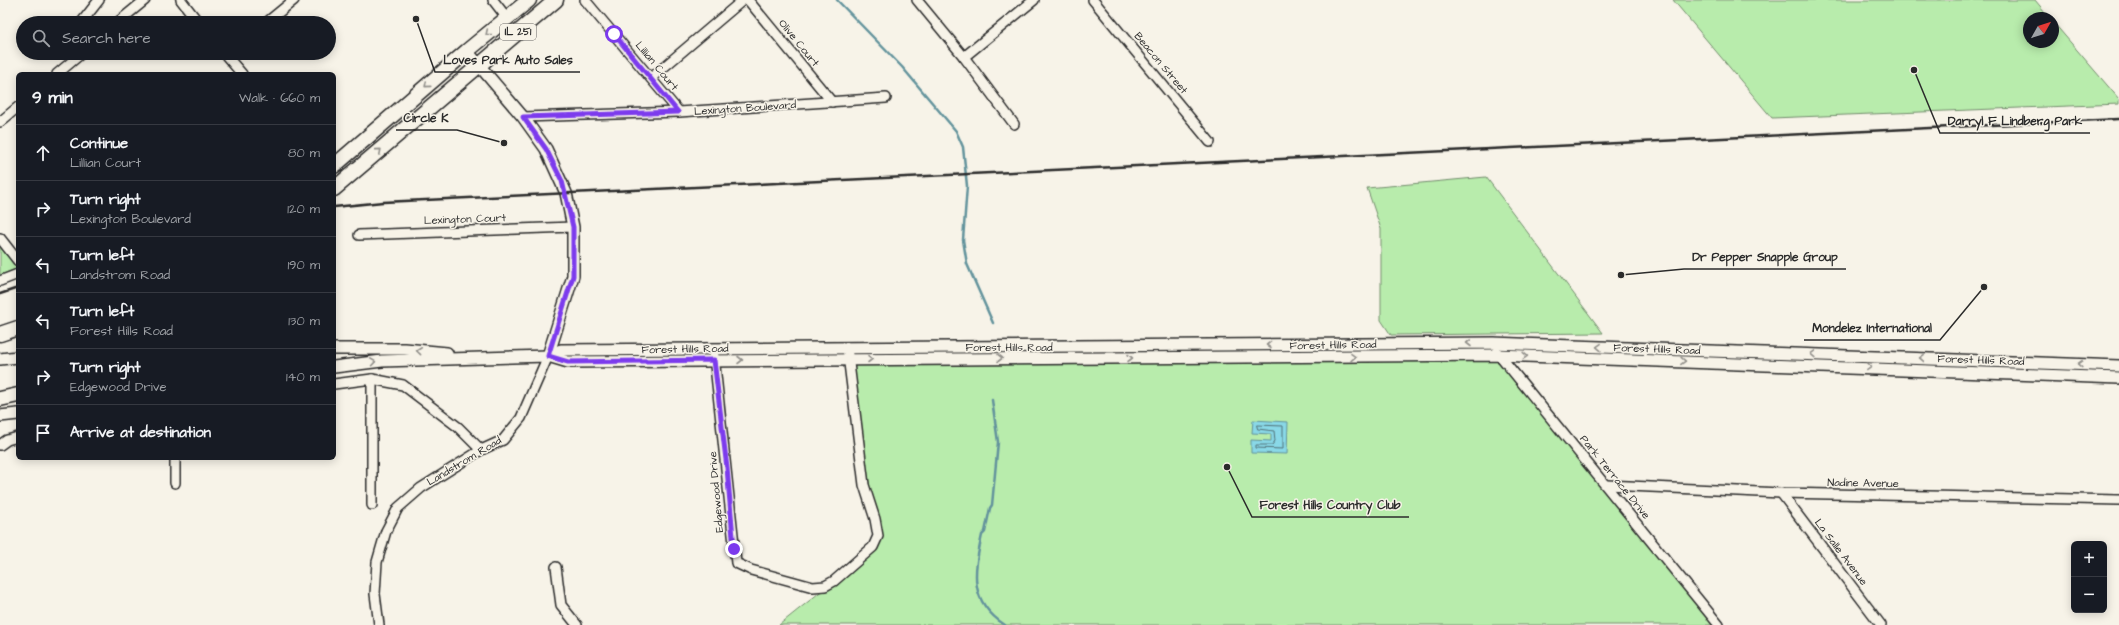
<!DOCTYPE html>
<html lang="en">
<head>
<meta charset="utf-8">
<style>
  :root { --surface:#171b24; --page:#20242c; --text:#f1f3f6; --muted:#9ea1a6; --line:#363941 }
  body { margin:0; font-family:"Architects Daughter",sans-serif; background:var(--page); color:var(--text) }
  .controls { position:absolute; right:12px; bottom:12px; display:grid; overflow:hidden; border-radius:6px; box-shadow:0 2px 10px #0003 }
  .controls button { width:36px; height:36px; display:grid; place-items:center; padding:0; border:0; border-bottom:1px solid var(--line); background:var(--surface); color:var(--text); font:20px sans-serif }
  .compass { position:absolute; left:2023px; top:12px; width:36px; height:36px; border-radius:50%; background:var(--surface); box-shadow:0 2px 10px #0003; rotate:51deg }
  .stop { position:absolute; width:12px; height:12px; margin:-9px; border:3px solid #7c3aed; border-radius:50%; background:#fff }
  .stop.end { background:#7c3aed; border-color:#fff; box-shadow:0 1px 4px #0008 }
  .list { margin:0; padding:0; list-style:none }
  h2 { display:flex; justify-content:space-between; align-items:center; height:52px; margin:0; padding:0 16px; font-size:17px }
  h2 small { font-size:13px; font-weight:400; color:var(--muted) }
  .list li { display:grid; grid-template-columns:26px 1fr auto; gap:12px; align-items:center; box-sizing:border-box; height:56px; padding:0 16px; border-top:1px solid var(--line) }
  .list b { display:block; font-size:15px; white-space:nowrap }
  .list p { margin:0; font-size:13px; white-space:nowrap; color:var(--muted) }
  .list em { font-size:13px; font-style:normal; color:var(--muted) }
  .icon { flex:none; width:22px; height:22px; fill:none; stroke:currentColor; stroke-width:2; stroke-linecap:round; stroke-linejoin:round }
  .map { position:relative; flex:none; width:2119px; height:625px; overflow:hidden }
  .search { position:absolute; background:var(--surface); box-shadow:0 2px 10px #0003; left:16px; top:16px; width:320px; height:44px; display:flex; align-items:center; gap:10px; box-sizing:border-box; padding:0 14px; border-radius:22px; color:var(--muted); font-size:15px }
  .panel { position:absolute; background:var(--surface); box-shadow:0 2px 10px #0003; left:16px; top:72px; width:320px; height:388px; border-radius:6px }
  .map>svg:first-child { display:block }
  .green { fill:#b8ecac; stroke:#728c6c }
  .water { fill:#89d8e7; stroke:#63939c }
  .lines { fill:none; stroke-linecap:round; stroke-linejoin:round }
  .shore { stroke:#517076; stroke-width:1 }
  .stream { stroke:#63939c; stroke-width:2.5 }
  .minor-casing { stroke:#2b2b2b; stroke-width:12 }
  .tertiary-casing { stroke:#2b2b2b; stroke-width:14 }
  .primary-casing { stroke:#2b2b2b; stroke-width:17 }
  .minor { stroke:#f7f3e8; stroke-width:9 }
  .tertiary { stroke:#f7f3e8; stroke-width:11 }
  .primary { stroke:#f7f3e8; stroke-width:14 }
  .rail { stroke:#2b2b2b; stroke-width:2.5 }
  .oneway { stroke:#918f8a }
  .route { stroke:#7c3aed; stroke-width:5 }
  .labels { text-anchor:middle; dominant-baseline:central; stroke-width:3; stroke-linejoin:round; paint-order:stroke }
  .shield { fill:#f7f3e8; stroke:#686764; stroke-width:1 }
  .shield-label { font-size:10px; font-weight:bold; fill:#2b2b2b }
  .street-label { font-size:11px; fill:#2b2b2b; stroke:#f7f3e8 }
  .leader { fill:none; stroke:#2b2b2b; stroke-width:1.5 }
  .callout-dot { fill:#2b2b2b; stroke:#f7f3e8; stroke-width:1.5 }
  .callout-label { font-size:12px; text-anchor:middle; font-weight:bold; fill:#2b2b2b; stroke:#f7f3e8; stroke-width:3; stroke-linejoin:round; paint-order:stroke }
</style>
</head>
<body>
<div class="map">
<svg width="2119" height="625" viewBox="0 0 2119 625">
  <rect width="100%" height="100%" fill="#f7f3e8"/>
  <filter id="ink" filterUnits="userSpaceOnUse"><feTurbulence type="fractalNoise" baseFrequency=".025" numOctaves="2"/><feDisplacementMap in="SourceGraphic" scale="8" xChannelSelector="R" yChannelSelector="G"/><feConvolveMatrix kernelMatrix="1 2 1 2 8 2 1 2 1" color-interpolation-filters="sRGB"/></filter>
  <g filter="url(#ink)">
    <g class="green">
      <path d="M 1673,0 L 2035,0 L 2050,18 L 2029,18 L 2029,42 L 2053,42 L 2053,22 L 2119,99 L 2119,104 L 1772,118 Z"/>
      <path d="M 1486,177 L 1603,333 L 1391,335 L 1381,320 L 1381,229 L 1367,188 Z"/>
      <path d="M 0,245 L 18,268 L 0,275 Z"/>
      <path d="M 1499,359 L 1718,625 L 779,625 L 879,545 L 850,364 Z"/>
    </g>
    <path class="water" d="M 1253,420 L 1288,422 L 1287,454 L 1251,453 L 1251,440 L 1271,441 L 1271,434 L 1252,433 Z"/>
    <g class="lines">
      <path class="shore" d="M 1257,425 L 1283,426 L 1283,449 L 1256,448 L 1256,445 L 1272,445 L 1275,441 L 1274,431 L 1258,429 Z"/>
      <g class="stream">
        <path d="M 837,0 L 902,67 L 956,131 L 963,147 L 967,186 L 963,240 L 967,264 L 993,323"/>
        <path d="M 992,400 L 998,442 L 992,505 L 990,508 L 985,532 L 982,535 C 974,572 968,601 1005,625"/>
      </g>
      <g class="minor-casing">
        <g id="minor">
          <path d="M 181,0 L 199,23"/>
          <path d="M 493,0 L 507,18"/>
          <path d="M 585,0 L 679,112"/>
          <path d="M 748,0 L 832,102"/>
          <path d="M 917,0 L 964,57 L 1014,124"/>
          <path d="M 1093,0 L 1210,142"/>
          <path d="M 81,23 L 99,0"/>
          <path d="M 117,23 L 145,0"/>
          <path d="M 266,23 L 294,0"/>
          <path d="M 224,53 L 242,74"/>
          <path d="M 964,57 L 1034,0"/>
          <path d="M 57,74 L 82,53"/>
          <path d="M 651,78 L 743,0"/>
          <path d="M 523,117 L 679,112 L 886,98"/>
          <path d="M 0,122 L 18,107"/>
          <path d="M 359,235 L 573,227"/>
          <path d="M 0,238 L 18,261"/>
          <path d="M 0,281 L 18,274"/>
          <path d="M 1497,352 L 1719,625"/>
          <path d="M 714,356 L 736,563 L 751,570 L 813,587 L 825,586 L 834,581 L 873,547 L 878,536 L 875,519 L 864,485 L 847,347"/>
          <path d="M 334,384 L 372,379 L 403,385 L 458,427 L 481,450"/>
          <path d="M 0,445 L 7,440 L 18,437"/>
          <path d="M 175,458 L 175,483"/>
          <path d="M 1607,485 L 1781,493 L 2119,500"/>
          <path d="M 1781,493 L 1881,625"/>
          <path d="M 372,505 L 372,379"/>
          <path d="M 556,567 L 561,605 L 577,625"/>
          <path d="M 379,625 L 375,594 L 377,562 L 386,531 L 398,508 L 421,488 L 481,450 L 503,440 L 521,418 L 548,356"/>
        </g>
      </g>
      <g class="tertiary-casing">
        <g id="tertiary">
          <path d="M 467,51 L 523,117 L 546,149 L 566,193 L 573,227 L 573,276 L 548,356"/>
          <path d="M 334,349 L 405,349 L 447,353"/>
          <path d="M 548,356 L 561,350 L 1493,343 L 2119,366"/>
          <path d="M 0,359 L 18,357"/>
          <path d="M 334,367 L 382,361 L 548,356 L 568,362 L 1498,355 L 2119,378"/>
          <path d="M 0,416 L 18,414"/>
        </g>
      </g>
      <g class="primary-casing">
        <g id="primary">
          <path d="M 334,166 L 467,51 L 529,0"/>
          <path d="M 334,189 L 556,0"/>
          <path d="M 0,334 L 18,328"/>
          <path d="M 0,399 L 18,395"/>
        </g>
      </g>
      <use href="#minor" class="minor"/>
      <use href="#tertiary" class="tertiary"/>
      <use href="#primary" class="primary"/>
      <g class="rail">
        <path d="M 334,207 L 383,202 L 2119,119"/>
        <path d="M 0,294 L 18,288"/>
      </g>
    </g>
    <defs><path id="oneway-chevron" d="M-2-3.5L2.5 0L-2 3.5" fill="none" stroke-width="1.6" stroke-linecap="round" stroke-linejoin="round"/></defs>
    <g class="oneway">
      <use href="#oneway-chevron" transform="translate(488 33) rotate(141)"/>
      <use href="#oneway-chevron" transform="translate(427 85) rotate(139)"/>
      <use href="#oneway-chevron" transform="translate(379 151) rotate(-41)"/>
      <use href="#oneway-chevron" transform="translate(1469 343) rotate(180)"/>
      <use href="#oneway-chevron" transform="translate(1269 345) rotate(180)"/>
      <use href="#oneway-chevron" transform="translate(1599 347) rotate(-178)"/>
      <use href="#oneway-chevron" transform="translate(419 351) rotate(-174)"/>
      <use href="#oneway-chevron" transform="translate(1813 354) rotate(-178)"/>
      <use href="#oneway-chevron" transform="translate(1525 356) rotate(2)"/>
      <use href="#oneway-chevron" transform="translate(1353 357) rotate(-1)"/>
      <use href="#oneway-chevron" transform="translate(1000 358)"/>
      <use href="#oneway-chevron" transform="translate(1130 358)"/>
      <use href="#oneway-chevron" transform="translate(1922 358) rotate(-178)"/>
      <use href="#oneway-chevron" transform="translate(870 359)"/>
      <use href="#oneway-chevron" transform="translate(740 360)"/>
      <use href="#oneway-chevron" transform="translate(1683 361) rotate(2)"/>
      <use href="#oneway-chevron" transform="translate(373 362) rotate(-8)"/>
      <use href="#oneway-chevron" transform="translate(2080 364) rotate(-178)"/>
      <use href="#oneway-chevron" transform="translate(1869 367) rotate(2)"/>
    </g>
  </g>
  <g class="lines" filter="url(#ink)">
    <path class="route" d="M 614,34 L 678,112 L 523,117 L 546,149 L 562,181 L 573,227 L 573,276 L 548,356 L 568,362 L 714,360 L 727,468 L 734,549"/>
  </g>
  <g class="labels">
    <rect class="shield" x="500" y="24" width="36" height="16" rx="3"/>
    <g class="shield-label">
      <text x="518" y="32">IL 251</text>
    </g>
    <g class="street-label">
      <text transform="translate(799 43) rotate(51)">Olive Court</text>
      <text transform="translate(1161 63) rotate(50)">Beacon Street</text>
      <text transform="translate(657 66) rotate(50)">Lillian Court</text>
      <text transform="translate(745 108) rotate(-4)">Lexington Boulevard</text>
      <text transform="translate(465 219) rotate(-2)">Lexington Court</text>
      <text transform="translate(1333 345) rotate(-1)">Forest Hills Road</text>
      <text x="1009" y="347">Forest Hills Road</text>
      <text transform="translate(685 349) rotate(-1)">Forest Hills Road</text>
      <text transform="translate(1657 349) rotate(2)">Forest Hills Road</text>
      <text transform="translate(1981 360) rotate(2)">Forest Hills Road</text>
      <text transform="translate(464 461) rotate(-31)">Landstrom Road</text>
      <text transform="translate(1615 477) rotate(51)">Park Terrace Drive</text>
      <text transform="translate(1863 483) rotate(1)">Nadine Avenue</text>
      <text transform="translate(716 492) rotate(-95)">Edgewood Drive</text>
      <text transform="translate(1841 552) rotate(53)">La Salle Avenue</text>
    </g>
  </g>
  <path class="leader" d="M416 19L435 72H580M504 143L457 130H396M1914 70L1940 133H2090M1621 275L1684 269H1846M1984 287L1940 340H1804M1227 467L1252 517H1409"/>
  <g class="callout-dot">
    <circle cx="416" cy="19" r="4"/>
    <circle cx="504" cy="143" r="4"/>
    <circle cx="1914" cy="70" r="4"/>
    <circle cx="1621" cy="275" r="4"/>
    <circle cx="1984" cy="287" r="4"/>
    <circle cx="1227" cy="467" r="4"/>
  </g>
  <g class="callout-label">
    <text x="508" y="64">Loves Park Auto Sales</text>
    <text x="426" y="122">Circle K</text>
    <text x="2015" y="125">Darryl F Lindberg Park</text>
    <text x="1765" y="261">Dr Pepper Snapple Group</text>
    <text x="1872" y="332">Mondelez International</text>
    <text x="1330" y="509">Forest Hills Country Club</text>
  </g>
</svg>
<div class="controls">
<button>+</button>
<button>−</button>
</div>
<svg class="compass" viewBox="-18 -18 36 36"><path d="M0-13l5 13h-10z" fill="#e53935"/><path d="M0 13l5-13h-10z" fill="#9ea1a6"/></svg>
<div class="stop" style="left:614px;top:34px"></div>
<div class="stop end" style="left:734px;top:549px"></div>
<div class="search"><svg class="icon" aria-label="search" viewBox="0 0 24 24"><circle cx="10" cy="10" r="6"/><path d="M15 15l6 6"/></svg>Search here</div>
<section class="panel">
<h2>9 min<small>Walk · 660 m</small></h2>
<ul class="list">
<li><svg class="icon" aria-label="ahead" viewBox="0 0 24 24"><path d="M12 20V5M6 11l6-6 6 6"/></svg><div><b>Continue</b><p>Lillian Court</p></div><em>80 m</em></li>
<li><svg class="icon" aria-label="right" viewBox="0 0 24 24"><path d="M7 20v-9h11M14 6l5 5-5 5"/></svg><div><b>Turn right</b><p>Lexington Boulevard</p></div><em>120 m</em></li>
<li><svg class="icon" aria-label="left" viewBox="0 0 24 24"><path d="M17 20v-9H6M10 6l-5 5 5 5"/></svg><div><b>Turn left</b><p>Landstrom Road</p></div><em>190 m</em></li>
<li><svg class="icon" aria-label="left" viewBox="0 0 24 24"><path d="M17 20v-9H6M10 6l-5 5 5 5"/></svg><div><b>Turn left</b><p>Forest Hills Road</p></div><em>130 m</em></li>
<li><svg class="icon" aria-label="right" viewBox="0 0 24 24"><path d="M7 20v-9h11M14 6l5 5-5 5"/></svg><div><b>Turn right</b><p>Edgewood Drive</p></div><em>140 m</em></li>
<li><svg class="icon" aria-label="arrive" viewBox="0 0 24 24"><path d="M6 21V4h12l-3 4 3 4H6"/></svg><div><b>Arrive at destination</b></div></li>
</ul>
</section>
</div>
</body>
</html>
